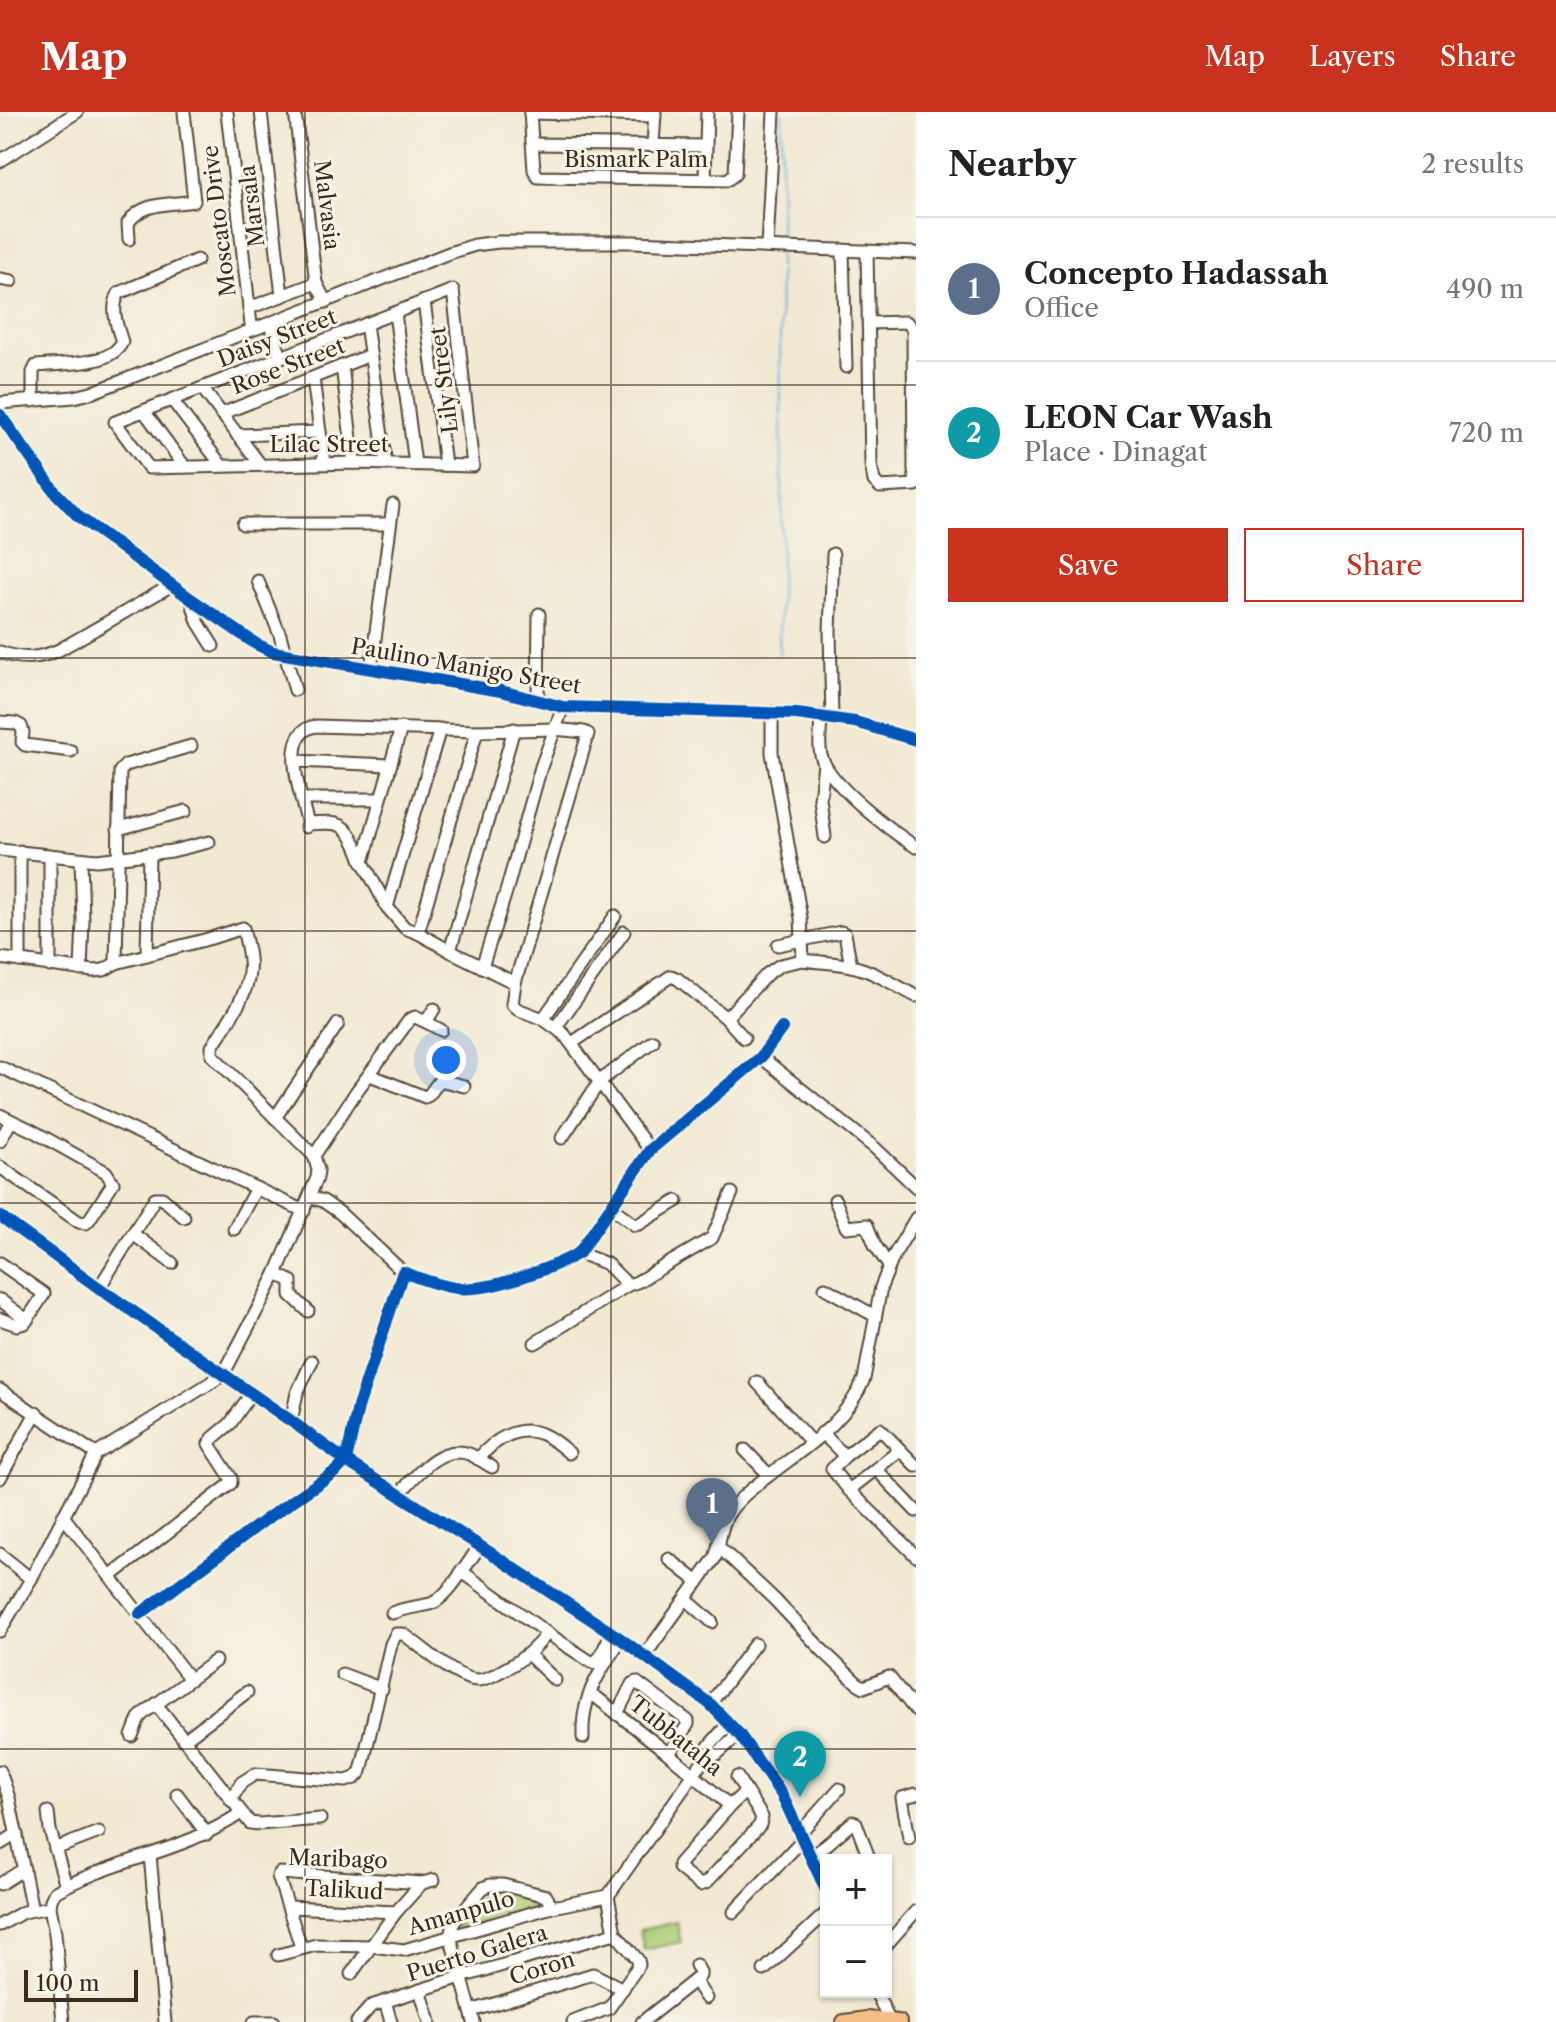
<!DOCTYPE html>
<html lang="en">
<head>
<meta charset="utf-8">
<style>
  :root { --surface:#fff; --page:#f6f6f6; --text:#222; --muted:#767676; --line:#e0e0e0; --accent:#c8321e }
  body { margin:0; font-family:"Libre Caslon Text",serif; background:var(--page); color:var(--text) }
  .controls { position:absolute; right:24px; bottom:24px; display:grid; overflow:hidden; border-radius:0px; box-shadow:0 2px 6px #0004 }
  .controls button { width:72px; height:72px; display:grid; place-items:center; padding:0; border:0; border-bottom:2px solid var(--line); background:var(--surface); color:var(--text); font:40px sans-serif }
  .scale { position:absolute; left:24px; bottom:20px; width:114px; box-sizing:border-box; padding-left:8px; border:4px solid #3b2a1e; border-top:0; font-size:22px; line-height:28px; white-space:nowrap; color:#3b2a1e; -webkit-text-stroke:6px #f7f3e8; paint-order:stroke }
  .you { position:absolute; left:446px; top:948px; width:28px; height:28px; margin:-20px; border:6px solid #fff; border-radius:50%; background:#1a73e8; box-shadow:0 0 0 12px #1a73e833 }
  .badge { display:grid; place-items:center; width:52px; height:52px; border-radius:50%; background:var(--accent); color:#fff; font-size:26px; font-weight:700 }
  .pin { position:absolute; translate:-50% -66px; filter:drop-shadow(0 2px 4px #0008) }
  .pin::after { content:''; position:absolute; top:42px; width:28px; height:24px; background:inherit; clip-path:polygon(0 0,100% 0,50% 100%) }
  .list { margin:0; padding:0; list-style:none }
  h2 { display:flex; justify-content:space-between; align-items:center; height:104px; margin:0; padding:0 32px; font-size:34px }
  h2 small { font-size:26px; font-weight:400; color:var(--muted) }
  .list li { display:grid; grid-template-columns:52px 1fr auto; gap:24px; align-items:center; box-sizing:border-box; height:144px; padding:0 32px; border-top:2px solid var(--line) }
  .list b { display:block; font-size:30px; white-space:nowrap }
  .list p { margin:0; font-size:26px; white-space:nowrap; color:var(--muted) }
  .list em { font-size:26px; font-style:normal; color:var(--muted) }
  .actions { display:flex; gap:16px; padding:24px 32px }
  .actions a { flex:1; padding:18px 0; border:2px solid var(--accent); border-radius:0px; text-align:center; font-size:28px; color:var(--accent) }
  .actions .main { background:var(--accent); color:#fff }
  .map { position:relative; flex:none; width:916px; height:1910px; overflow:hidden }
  header { display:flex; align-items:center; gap:48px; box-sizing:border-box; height:112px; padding:0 40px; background:var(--accent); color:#fff }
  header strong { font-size:38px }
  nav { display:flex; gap:44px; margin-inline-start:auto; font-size:28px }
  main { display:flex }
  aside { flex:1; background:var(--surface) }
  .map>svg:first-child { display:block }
  .green { fill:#aacb73; stroke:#727a48; stroke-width:2 }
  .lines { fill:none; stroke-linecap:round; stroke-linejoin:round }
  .stream { stroke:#6cb0e1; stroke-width:2 }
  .minor-casing { stroke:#564739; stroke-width:15 }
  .major-casing { stroke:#564739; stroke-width:18 }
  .minor { stroke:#fff; stroke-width:11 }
  .major { stroke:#f5be86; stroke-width:14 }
  .cycleway-casing { stroke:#f7f3e8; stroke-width:17 }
  .cycleway { stroke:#0057b8; stroke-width:12 }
  .grid { fill:none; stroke:#3b2a1e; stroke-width:2; stroke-opacity:0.55 }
  .labels { text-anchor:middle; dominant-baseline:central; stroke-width:6; stroke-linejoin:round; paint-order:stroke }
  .street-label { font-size:22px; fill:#3b2a1e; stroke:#f7f3e8 }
</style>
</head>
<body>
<header>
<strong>Map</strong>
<nav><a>Map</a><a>Layers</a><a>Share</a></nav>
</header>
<main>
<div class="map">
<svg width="916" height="1910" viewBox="0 0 916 1910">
  <rect width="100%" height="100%" fill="#f7f3e8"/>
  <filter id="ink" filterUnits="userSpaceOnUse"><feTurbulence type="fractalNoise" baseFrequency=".0125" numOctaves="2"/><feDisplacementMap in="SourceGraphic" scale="16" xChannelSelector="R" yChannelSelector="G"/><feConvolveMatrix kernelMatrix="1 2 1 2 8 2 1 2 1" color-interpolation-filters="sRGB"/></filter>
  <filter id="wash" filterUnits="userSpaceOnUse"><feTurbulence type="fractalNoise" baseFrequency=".006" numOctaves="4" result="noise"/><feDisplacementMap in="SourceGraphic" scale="32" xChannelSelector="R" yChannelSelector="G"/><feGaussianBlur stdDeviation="1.8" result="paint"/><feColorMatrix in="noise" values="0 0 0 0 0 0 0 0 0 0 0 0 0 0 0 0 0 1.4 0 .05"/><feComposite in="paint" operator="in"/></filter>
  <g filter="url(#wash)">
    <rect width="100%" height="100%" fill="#f2e9d3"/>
    <g class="green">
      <path d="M 498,1776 L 540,1784 L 544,1792 L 455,1819 C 464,1798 476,1784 498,1776 Z"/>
      <path d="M 677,1810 L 681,1830 L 644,1838 L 640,1818 Z"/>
    </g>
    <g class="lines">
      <g class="stream">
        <path d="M 780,130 L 782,0"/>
        <path d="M 779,140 L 782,382 L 779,542"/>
      </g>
    </g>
  </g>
  <g filter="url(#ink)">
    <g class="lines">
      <g class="minor-casing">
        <g id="minor">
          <path d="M 227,0 L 251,213"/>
          <path d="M 261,0 L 282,184"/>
          <path d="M 295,0 L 316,171 L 326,190"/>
          <path d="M 530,0 L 534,58 L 538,65 L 727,68 L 735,62 L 738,0"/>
          <path d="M 530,1 L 655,4"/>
          <path d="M 533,32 L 706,34"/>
          <path d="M 653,33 L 655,1"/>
          <path d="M 0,49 L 77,0"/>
          <path d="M 705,67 L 707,0"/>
          <path d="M 129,127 L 128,111 C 143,89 170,93 194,89 L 184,0"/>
          <path d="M 767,135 L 774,0"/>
          <path d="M 843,138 L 846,255"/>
          <path d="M 867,139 L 871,353 L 874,369 L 880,375 L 916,373"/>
          <path d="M 0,167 L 11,169"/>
          <path d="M 453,178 L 473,354 L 354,351 L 149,356 L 115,310 Z"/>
          <path d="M 424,189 L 445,353"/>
          <path d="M 249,196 L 316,171"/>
          <path d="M 395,201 L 415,352"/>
          <path d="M 869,211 L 906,210 L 909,212 L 913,218 L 914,358 L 916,372"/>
          <path d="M 270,212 L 281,245"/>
          <path d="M 366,212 L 386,352"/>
          <path d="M 342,254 L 354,351"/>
          <path d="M 313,266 L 324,351"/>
          <path d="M 202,276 L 260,352"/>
          <path d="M 172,288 L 222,354"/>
          <path d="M 33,289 L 33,260 L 36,254 C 59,251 111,255 122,230 C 117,214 110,196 119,181 L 197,148"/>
          <path d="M 0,291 L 74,285 L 91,281 L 449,141 L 475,133 L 499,130 L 634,130 L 916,141"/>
          <path d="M 144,299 L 185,355"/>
          <path d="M 221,302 L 370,243"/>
          <path d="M 0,303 L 55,380 L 79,405 L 191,487 L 256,532 L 273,540 L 501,579 L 563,595 L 797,602 L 855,610 L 916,628"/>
          <path d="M 237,323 L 320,320"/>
          <path d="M 243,412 L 390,412"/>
          <path d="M 258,469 L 280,523 L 295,578"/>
          <path d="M 191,487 L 198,510 L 213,534"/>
          <path d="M 0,540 C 22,548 38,547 59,538 L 172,473"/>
          <path d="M 371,557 L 393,393"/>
          <path d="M 538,589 L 539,502"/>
          <path d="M 821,604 C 821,616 818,631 821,643 C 827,671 891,719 916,735"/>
          <path d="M 832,606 L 830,519 L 833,442"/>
          <path d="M 0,610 L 15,611 L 21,614 L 23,620 L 22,630 L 25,633 L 71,639"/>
          <path d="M 401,616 L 363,750 L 387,795 L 405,816 L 418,821 L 450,839 L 515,871"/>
          <path d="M 295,649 L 390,653"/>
          <path d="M 824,651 L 820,687 L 825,725"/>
          <path d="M 301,687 L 380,687"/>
          <path d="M 308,712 C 302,689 277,617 317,614 L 477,619 L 554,617 L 584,620 L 588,622 L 515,871 L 512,892 L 517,897 L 543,907 L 564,922 L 650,1038"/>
          <path d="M 306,715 L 308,712 C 317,712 327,710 336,712 C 350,715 358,737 362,749"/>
          <path d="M 118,717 L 186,699"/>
          <path d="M 0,738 L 97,748 L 172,739 L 209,730"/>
          <path d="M 20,739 L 20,849"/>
          <path d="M 50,743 L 50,854"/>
          <path d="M 81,747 L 83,809 L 81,858"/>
          <path d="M 387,795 L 440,617"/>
          <path d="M 418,821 L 477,619"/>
          <path d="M 778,833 L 841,820 L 845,822 L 851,854"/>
          <path d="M 450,839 L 514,617"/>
          <path d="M 147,843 L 149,741"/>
          <path d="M 0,846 L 93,859 L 104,858 L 116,851 L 120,659 L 126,653 L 191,634"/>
          <path d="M 803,848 C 822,851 841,850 859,856 C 880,862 897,875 916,884"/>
          <path d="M 482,855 L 506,780 L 541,655 L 563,595"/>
          <path d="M 726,906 L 767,862 L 780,853 L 803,848 L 801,806 L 772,641 L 772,600"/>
          <path d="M 543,907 L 615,804"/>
          <path d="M 426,910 L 441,918"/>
          <path d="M 556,915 L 624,820"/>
          <path d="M 572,931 L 671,864 L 678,867 L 726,906 L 744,926"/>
          <path d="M 761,945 L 875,1036 L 916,1075"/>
          <path d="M 0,955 L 304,1099"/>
          <path d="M 370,963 L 425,985 L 429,983 L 440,968 L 464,974"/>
          <path d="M 0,1003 L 33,1019 L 106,1060 L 113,1071 L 89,1108 L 86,1111 L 79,1110 L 0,1055"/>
          <path d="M 275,1006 L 338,912"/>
          <path d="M 562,1026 L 600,969 L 653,929"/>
          <path d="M 0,1029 L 11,1009"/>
          <path d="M 314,1044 L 356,980 L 410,907 L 415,905 L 426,910 L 434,897"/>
          <path d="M 310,1085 L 323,1089 L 340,1101 L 403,1160"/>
          <path d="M 835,1088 L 846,1115 L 867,1113 L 875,1133 L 889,1154"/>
          <path d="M 611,1095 L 635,1113 L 639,1112 L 677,1089"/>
          <path d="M 0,1104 L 99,1176 L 291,1309 L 346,1349 L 480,1434 L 621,1527 L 710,1592 L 739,1622 L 782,1683 L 826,1778"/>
          <path d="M 234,1117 L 256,1076"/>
          <path d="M 133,1122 L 172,1151"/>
          <path d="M 579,1141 L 607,1152 L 628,1173 L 637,1170 L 712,1126 L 732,1081"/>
          <path d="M 0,1151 L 44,1182 L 25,1211 L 17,1213 L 0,1207"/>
          <path d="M 276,1162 L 291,1169 L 291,1183 L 308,1199"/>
          <path d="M 99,1176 L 155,1086 L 162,1086 L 184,1105"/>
          <path d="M 825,1176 L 875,1204"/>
          <path d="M 0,1188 L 27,1208"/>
          <path d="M 535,1231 L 628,1173"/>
          <path d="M 757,1270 L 811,1330"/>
          <path d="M 0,1278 L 96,1342 L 223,1263 L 276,1162 L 317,1066 L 318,1058 L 314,1044 L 212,943 L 212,935 C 225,913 247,887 249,860 C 251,846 246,830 243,816 L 208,827 L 116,851"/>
          <path d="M 291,1309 L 297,1281 L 312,1249"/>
          <path d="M 822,1321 L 845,1344"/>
          <path d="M 745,1338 L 769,1363"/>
          <path d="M 478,1347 C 493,1329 517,1312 542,1322 C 552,1326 561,1334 569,1341"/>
          <path d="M 916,1354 L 880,1317 L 845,1344 L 832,1357 L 849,1378 L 916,1444"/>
          <path d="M 876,1357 L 916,1399"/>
          <path d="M 0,1366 L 36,1301"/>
          <path d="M 849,1378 L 900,1338"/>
          <path d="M 399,1382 C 417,1363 439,1332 469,1342 C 477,1345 485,1351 492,1355"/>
          <path d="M 63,1404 L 189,1566"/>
          <path d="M 719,1435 L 775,1488 L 822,1538 L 857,1571 L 864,1575 L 889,1565 L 916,1599"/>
          <path d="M 0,1442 L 31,1467"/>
          <path d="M 669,1447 L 698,1470"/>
          <path d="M 461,1459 L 547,1521 L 591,1550 L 594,1551 L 600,1545 L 612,1520"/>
          <path d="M 111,1464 L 228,1374 L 231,1371 L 231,1366 L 209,1332 L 213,1326 L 230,1312 L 251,1282"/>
          <path d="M 686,1487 L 712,1510"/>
          <path d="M 392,1501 C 405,1496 417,1495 430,1492 C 447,1488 469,1448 480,1434"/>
          <path d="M 140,1502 L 265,1408 L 336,1359 L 346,1349 L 358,1295 L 403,1160 C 419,1166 441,1175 458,1176 C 488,1180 553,1156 579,1141 L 650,1038 L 761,945 L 782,916"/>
          <path d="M 0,1519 L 31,1467 L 96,1342"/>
          <path d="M 528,1542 L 555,1568"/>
          <path d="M 645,1543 L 715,1446 C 720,1432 720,1416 727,1404 C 736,1388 754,1375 768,1364 C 803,1337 847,1310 864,1267 L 881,1175 L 894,1143 L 916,1106"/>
          <path d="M 342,1562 L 382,1577"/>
          <path d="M 596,1585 L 669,1642 L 730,1694"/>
          <path d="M 156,1592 L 250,1711 L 259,1712 L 320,1707"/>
          <path d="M 710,1592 L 755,1532"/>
          <path d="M 617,1602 L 632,1572 L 636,1570 L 688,1609 L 688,1612 L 669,1642"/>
          <path d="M 132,1624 L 139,1606 L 144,1601 L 215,1549"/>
          <path d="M 583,1626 C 581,1584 599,1561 621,1527"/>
          <path d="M 184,1628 L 247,1580"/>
          <path d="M 705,1646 L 717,1642 L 739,1622"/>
          <path d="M 0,1659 L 9,1686 L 32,1798"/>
          <path d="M 737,1665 L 762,1705 L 760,1713 L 706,1771 L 700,1773 L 679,1756 L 679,1752 L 730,1694 L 746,1679"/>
          <path d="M 177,1682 L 207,1722"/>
          <path d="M 231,1688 L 241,1671 L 255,1662 L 346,1669 L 355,1666 L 361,1659 L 391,1532 L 396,1522 L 403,1522 C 422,1534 457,1569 479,1568 C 488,1567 496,1562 503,1558 C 521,1549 535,1538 547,1521"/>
          <path d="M 48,1700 L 50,1718 L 66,1774"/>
          <path d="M 799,1722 L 839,1677"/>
          <path d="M 909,1726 L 902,1686 L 916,1682"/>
          <path d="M 0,1732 L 17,1722"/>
          <path d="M 55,1737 L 99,1720"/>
          <path d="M 150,1743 L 165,1910"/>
          <path d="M 811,1746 L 853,1710 L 856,1711 L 869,1746"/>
          <path d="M 0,1772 L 24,1757"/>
          <path d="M 608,1784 L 705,1646 L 709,1634 L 729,1611"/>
          <path d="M 289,1795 L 396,1800"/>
          <path d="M 734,1800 L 802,1728"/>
          <path d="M 0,1813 L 23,1800 L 50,1795"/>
          <path d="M 886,1833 L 916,1799"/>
          <path d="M 301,1835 L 278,1764 L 280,1761 L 422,1771 L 434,1768"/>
          <path d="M 278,1843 L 316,1833 L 372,1834 L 404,1838 L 552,1795 L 608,1784"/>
          <path d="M 764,1858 L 826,1801"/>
          <path d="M 351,1862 L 396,1800 L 422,1771"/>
          <path d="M 695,1869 L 706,1886"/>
          <path d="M 420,1878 L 430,1910"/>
          <path d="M 876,1880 L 890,1910"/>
          <path d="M 385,1889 L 391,1910"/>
          <path d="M 471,1899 L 593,1862 L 623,1877"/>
          <path d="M 63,1910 L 55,1821 L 50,1795 L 51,1788 L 55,1780 C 114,1747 185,1740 241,1701"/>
          <path d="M 254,1910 L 274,1910"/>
          <path d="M 357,1910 L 371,1894 L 461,1865 L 615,1821"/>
          <path d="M 474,1910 L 450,1824 L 454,1810 L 483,1776 L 490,1773 L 503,1773 L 546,1784 L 552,1795"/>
          <path d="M 573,1910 L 609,1896 L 639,1853 L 638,1848 L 615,1821 L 608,1784"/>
          <path d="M 642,1910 L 700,1864 L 700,1860 L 696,1853"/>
        </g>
      </g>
      <g class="major-casing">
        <path id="major" d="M 844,1910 L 867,1907 L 899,1910"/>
      </g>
      <use href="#minor" class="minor"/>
      <use href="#major" class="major"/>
      <g class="cycleway-casing">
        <g id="cycleway">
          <path d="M 0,303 L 55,380 L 79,405 L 191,487 L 256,532 L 273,540 L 501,579 L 563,595 L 797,602 L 855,610 L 916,628"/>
          <path d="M 0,1104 L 99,1176 L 291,1309 L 346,1349 L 480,1434 L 621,1527 L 710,1592 L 739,1622 L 782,1683 L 826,1778"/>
          <path d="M 140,1502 L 265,1408 L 336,1359 L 346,1349 L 358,1295 L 403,1160 C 419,1166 441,1175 458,1176 C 488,1180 553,1156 579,1141 L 650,1038 L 761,945 L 782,916"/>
        </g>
      </g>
      <use href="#cycleway" class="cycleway"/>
    </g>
  </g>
  <path class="grid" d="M 305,0 L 305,1910M 611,0 L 611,1910M 0,273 L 916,273M 0,546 L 916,546M 0,819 L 916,819M 0,1091 L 916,1091M 0,1364 L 916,1364M 0,1637 L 916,1637"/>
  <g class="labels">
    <g class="street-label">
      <text x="636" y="47">Bismark Palm</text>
      <text transform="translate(327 93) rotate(83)">Malvasia</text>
      <text transform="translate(252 94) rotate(-97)">Marsala</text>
      <text transform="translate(219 109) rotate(-97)">Moscato Drive</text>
      <text transform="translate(277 226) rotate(-21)">Daisy Street</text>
      <text transform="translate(288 254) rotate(-21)">Rose Street</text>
      <text transform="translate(444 268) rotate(-97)">Lily Street</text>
      <text x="329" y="332">Lilac Street</text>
      <text transform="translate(466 554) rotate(10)">Paulino Manigo Street</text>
      <text transform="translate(676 1624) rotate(39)">Tubbataha</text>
      <text transform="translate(338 1747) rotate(2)">Maribago</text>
      <text transform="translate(344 1778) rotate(3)">Talikud</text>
      <text transform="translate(461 1801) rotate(-16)">Amanpulo</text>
      <text transform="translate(477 1841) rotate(-17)">Puerto Galera</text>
      <text transform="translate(542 1856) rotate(-17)">Coron</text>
    </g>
  </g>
</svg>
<div class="controls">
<button>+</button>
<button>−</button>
</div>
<div class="scale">100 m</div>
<div class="you"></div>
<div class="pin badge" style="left:712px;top:1432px;background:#5c6f8a">1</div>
<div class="pin badge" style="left:800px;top:1685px;background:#0f9aa8">2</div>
</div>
<aside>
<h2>Nearby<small>2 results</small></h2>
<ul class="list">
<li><span class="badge" style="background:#5c6f8a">1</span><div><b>Concepto Hadassah</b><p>Office</p></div><em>490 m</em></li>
<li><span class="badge" style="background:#0f9aa8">2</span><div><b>LEON Car Wash</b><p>Place · Dinagat</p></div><em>720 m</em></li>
</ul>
<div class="actions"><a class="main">Save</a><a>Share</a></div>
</aside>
</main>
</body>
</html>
